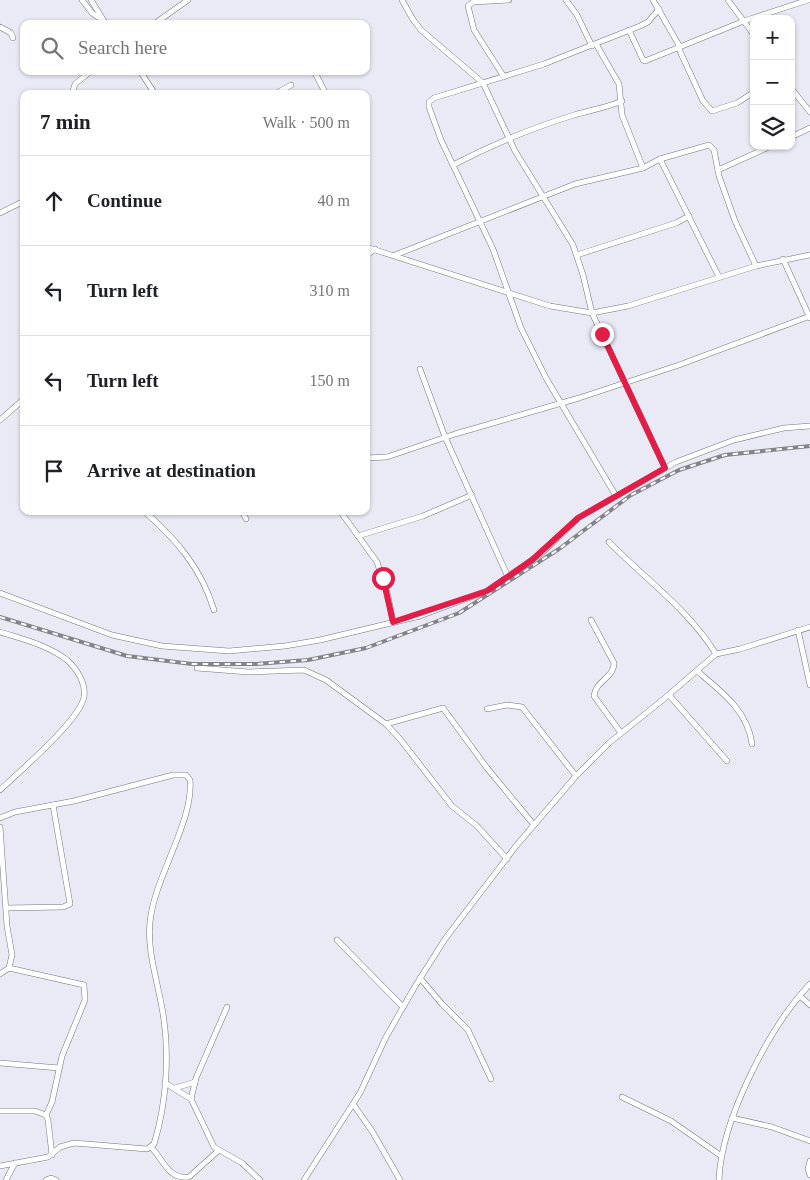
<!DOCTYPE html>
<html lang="en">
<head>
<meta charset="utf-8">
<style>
  :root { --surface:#fff; --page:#f2f2f2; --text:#202124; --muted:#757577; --line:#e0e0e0 }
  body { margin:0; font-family:"Times New Roman",serif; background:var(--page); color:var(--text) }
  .controls { position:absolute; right:15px; top:15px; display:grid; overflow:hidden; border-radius:10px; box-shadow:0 1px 4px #0004 }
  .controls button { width:45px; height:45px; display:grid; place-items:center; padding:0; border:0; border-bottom:1px solid var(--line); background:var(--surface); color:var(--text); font:25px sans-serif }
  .stop { position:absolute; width:15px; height:15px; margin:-11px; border:4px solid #e11d48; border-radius:50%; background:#fff }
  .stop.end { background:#e11d48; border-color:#fff; box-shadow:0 1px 5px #0008 }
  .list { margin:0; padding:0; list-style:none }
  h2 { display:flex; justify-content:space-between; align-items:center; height:65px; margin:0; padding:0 20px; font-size:21px }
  h2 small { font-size:16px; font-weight:400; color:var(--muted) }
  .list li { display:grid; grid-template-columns:32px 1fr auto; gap:15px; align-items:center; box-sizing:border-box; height:90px; padding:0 20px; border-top:1px solid var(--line) }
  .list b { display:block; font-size:19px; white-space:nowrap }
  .list em { font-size:16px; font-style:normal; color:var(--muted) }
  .icon { flex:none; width:28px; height:28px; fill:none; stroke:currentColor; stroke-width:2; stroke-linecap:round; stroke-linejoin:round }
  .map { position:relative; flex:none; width:810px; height:1180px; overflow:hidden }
  .search { position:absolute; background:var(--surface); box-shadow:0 1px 4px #0004; left:20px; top:20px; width:350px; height:55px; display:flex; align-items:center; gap:12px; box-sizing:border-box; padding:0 18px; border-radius:10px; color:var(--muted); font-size:19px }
  .panel { position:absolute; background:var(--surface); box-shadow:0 1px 4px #0004; left:20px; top:90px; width:350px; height:425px; border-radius:10px }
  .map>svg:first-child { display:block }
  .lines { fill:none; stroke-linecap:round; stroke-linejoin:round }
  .minor-casing { stroke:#74757f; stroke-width:6 }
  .minor { stroke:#fff; stroke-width:5 }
  .rail-casing { stroke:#83848b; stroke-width:4 }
  .rail { stroke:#fff; stroke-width:2; stroke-dasharray:5.5; stroke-linecap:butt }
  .route { stroke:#e11d48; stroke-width:6 }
</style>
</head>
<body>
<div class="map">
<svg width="810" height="1180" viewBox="0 0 810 1180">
  <rect width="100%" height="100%" fill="#e9eaf6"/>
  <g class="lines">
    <g class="minor-casing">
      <g id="minor">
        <path d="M 82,0 L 92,13 L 105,22"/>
        <path d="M 91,0 L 104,21"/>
        <path d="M 402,0 L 412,18 L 421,30 L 483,83 L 515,151 L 573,245 L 583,275 L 592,313 L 665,468"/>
        <path d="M 566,0 L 577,15 L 592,46"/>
        <path d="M 653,0 L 680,47"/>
        <path d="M 728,0 L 754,35"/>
        <path d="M 154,24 L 188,0"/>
        <path d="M 0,27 L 11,33 L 13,38"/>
        <path d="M 629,30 L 643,60 L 645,61 L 744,21 L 808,0"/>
        <path d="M 596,44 L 619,84 L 622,115 L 643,168"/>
        <path d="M 678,47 L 703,101 L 712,111 L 737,103 L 754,92"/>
        <path d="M 140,71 L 155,94"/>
        <path d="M 314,71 L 326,94"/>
        <path d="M 504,77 L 474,30 L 468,6 L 473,2 L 509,0"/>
        <path d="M 791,88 L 810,112"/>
        <path d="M 72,94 L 75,84 L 91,71"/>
        <path d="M 275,94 L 291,85"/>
        <path d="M 791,137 L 810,128"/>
        <path d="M 660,159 L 719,277"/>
        <path d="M 453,165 C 491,145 532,128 574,115 C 590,110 606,108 622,101"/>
        <path d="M 718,170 L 771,146"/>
        <path d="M 0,213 L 24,201"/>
        <path d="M 366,247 L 550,306 L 592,313 L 628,306 L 756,266 L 810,255"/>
        <path d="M 395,255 L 575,184 L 643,168 L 660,159 L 709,145 L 714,150 L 719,176 L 735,221 L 756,266"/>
        <path d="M 577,255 L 676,223 L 689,216"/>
        <path d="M 366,256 L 375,249"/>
        <path d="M 783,259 L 810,318"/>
        <path d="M 420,369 L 445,437 L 508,577"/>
        <path d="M 0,420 L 24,399"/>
        <path d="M 366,458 L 387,457 L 455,434 L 579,398 L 679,365 L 810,316"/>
        <path d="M 616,496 L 546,378 L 521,328 L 493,249 L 441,140 L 429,107 L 429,102 L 434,98 L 544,64 L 640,26 L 648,22 L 659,9"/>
        <path d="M 144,511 C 177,540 201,568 214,610"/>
        <path d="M 242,511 L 246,519"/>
        <path d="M 340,511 L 377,562 L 388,596 L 393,622"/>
        <path d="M 358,536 L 423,516 L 472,495"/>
        <path d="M 609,542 C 645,579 688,609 716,654"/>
        <path d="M 0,593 L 112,635 L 162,646 L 229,651 L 285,646 L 320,640 L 420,616 L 487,591 L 543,552 L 578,518 L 676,462 L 734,440 L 784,428 L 810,426"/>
        <path d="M 591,620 L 614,663 C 614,678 595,681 594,696 L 621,733"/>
        <path d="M 798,630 L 810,685"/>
        <path d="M 0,632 C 22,639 48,645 67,660 C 77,669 86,683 84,697 C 80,720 19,772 0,790"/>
        <path d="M 197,668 L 248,672 L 304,670 L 326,680 L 386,724 L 400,739 L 452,806 L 477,826 L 507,859"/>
        <path d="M 697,671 C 721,691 748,711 752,744"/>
        <path d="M 669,695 L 727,761"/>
        <path d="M 487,709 L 507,705 L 522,707 L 576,776"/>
        <path d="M 386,724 L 443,708 L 487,768 L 534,825"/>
        <path d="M 0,818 L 15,812 L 74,801 L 173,775 L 186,775 L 190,780 C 194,821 154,878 150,922 C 147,951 157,979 162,1008 C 170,1051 167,1102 154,1144 L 147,1149 L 74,1143 L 60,1147 L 48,1157 L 0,1166"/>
        <path d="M 0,827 L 7,926 L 12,955 L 9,968 L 0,974"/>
        <path d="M 6,908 L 63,907 L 70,904 L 53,805"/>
        <path d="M 337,940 L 403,1007"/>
        <path d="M 9,968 L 84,985 L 85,1000 L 62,1056 L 52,1102 L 46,1115"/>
        <path d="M 420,978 L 442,1004 L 468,1030 L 491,1079"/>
        <path d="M 800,996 L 810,1005"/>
        <path d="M 0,1063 L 59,1068"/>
        <path d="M 165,1083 L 191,1099 L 214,1147 L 242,1163 L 260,1180"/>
        <path d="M 175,1088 L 195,1082"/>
        <path d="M 622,1097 L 671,1121 L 720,1155"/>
        <path d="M 191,1099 L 196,1078 L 227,1007"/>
        <path d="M 353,1104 L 372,1131 L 400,1180"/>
        <path d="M 0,1111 L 35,1111 L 46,1115 L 48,1120 L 52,1155"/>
        <path d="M 732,1118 L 772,1127 L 810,1141"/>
        <path d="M 151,1147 C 163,1159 168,1180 189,1177 L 218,1151"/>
        <path d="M 810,1161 L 808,1169 L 810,1175"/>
        <path d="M 6,1180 L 15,1163"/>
        <path d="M 46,1180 L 51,1178 L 56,1180"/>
        <path d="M 304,1180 L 360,1093 L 386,1037 L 414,988 L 445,939 L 516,846 L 576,776 L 609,743 L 665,698 L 716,654 L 740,649 L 810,627"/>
        <path d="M 719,1180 C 721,1121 769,1027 810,984"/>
      </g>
    </g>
    <use href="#minor" class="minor"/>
    <g class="rail-casing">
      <path id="rail" d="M 0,617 L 127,656 L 192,664 L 256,664 L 308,660 L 366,648 L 459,613 L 559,549 L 631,495 L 679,470 L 725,455 L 810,446"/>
    </g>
    <use href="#rail" class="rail"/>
  </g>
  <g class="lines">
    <path class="route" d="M 383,578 L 393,622 L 487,591 L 532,560 L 578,518 L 665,468 L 602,334"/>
  </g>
</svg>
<div class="controls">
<button>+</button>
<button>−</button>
<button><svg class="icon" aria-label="layers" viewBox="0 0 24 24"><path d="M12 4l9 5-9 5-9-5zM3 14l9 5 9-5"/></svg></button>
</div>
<div class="stop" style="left:383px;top:578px"></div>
<div class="stop end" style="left:602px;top:334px"></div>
<div class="search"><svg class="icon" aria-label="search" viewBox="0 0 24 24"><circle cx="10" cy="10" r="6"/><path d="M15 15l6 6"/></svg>Search here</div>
<section class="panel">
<h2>7 min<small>Walk · 500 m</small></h2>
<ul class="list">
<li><svg class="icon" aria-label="ahead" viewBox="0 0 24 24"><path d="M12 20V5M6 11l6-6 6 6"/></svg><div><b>Continue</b></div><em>40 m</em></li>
<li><svg class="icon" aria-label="left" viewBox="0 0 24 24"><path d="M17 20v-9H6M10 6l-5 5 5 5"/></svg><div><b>Turn left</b></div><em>310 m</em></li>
<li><svg class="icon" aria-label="left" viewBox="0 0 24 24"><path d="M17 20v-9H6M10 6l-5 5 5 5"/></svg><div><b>Turn left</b></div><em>150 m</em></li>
<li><svg class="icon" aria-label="arrive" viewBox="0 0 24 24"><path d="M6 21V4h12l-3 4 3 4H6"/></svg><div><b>Arrive at destination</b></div></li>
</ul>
</section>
</div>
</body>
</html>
